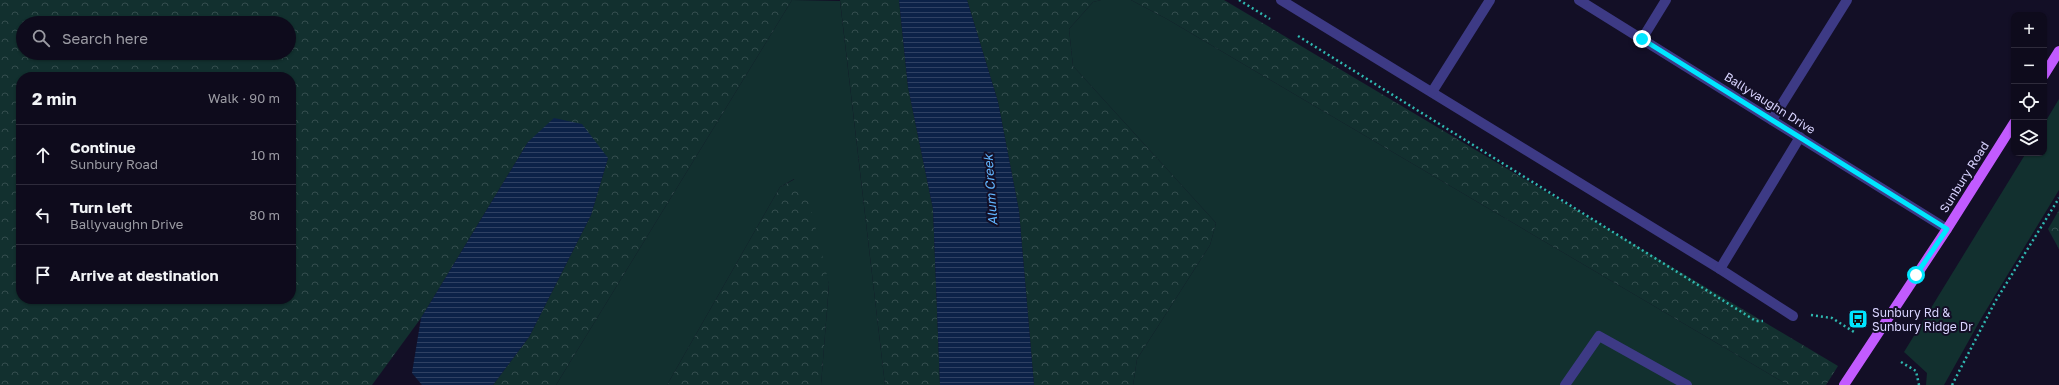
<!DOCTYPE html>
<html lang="en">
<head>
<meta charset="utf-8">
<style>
  :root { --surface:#0e0b1c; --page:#1c1929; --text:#f1f3f6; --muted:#9b9ba3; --line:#2e2b3b }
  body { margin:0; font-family:"Golos Text",sans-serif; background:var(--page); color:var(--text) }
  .controls { position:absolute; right:12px; top:12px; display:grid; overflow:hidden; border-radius:8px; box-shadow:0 1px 3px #0004 }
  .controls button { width:36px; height:36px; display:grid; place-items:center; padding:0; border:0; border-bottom:1px solid var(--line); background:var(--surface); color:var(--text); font:20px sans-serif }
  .stop { position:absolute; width:12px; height:12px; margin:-9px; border:3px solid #00e5ff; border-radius:50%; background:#fff }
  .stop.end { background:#00e5ff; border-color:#fff; box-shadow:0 1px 4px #0008 }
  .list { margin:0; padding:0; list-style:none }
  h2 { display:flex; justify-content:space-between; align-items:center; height:52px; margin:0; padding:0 16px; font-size:17px }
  h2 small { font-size:13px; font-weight:400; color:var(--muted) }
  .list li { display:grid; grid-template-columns:26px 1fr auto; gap:12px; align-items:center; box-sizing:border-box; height:60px; padding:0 16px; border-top:1px solid var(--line) }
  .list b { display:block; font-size:15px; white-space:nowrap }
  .list p { margin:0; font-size:13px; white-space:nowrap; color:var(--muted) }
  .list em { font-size:13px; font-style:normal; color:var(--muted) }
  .icon { flex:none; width:22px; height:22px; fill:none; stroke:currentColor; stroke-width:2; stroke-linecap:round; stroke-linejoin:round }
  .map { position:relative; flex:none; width:2059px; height:385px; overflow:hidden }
  .search { position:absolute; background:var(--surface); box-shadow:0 1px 3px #0004; left:16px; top:16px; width:280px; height:44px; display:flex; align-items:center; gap:10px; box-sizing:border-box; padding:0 14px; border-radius:22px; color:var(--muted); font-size:15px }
  .panel { position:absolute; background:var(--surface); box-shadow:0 1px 3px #0004; left:16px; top:72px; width:280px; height:232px; border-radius:16px }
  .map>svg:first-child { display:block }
  .green { fill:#12302f }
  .forest { fill:url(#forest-crowns); fill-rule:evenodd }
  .water { fill:url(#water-rules) }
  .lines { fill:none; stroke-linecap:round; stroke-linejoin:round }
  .path { stroke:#2fb8b0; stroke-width:2.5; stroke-dasharray:2 3; stroke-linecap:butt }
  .minor { stroke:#3d3a85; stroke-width:10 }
  .major { stroke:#c25bff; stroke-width:10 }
  .route { stroke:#00e5ff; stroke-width:5 }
  .labels { text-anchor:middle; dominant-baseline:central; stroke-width:4; stroke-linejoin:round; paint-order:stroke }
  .street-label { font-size:12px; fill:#d9d4ff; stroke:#130f26 }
  .poi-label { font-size:12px; fill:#d9d4ff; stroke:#130f26; text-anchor:start }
  .water-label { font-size:13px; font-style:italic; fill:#62b6ff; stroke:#130f26 }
</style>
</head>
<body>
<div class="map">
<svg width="2059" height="385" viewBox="0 0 2059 385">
  <defs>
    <pattern id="forest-crowns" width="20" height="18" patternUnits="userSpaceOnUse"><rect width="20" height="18" fill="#12302f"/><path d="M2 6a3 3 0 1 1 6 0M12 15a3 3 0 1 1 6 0" fill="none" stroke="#344d4e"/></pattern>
    <pattern id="water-rules" width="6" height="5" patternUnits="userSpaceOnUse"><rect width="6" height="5" fill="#0c2248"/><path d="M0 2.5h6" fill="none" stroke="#2f4163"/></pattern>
  </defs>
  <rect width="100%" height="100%" fill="#130f26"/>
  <g class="green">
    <path d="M 792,0 L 840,1 L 885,385 L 821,385 L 829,284 L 794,179 L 780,187 L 667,385 L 556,385 Z"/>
    <path d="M 1101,0 L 1131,0 L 1167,19 L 1788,385 L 1133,385 L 1137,359 L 1210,245 L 1216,223 L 1073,66 L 1069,29 L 1093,2 Z"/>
    <path d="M 2059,99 L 2059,190 L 1982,317 L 1944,385 L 1926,385 L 1927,373 L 1904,352 L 2026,153 L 2044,153 L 2044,124 Z"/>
  </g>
  <g class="forest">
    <path d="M 0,0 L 792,0 L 556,385 L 493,385 L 529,337 L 591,215 L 608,158 L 528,142 L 421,318 L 372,385 L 0,385 ZM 23,23 L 289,23 L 289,53 L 23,53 ZM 21,77 L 291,77 L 291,299 L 21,299 Z"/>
    <path d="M 840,0 L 899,0 L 908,87 L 933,209 L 940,385 L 885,385 Z"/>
    <path d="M 967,0 L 1101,0 L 1093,2 L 1069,29 L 1073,66 L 1216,223 L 1210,245 L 1137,359 L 1133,385 L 1034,385 L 1019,211 L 998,102 Z"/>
    <path d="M 1131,0 L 1224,0 L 1838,366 L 1826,385 L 1788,385 L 1167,19 Z"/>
    <path d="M 795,179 L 808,196 L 829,284 L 821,385 L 667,385 L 780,187 Z"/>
    <path d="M 2059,210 L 2059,249 L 2048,229 Z"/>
  </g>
  <g class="water">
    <path d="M 899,0 L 967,0 L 998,102 L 1019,211 L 1034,385 L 940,385 L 933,209 L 908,87 Z"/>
    <path d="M 554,118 L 582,124 L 608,158 L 591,215 L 529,337 L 493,385 L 422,385 L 412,373 L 421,318 L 528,142 Z"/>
  </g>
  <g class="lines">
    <g class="path">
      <path d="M 1239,0 L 1270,19"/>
      <path d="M 1298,36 L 1756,321 L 1763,321"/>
      <path d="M 1811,315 L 1832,318 L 1854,332"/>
      <path d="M 1901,362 L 1916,371 L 1919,385"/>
      <path d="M 1952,385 L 1995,302 L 2059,198"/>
    </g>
    <g class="minor">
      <path d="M 1281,0 L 1720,269 L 1793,316"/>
      <path d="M 1579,0 L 1947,229"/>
      <path d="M 1642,39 L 1666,0"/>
      <path d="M 1432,92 L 1490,0"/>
      <path d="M 1772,120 L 1847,0"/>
      <path d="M 1720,269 L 1800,137"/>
      <path d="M 1565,385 L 1599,336 L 1687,385"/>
    </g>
    <g class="major">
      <path d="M 2044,75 L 2059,51"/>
      <path d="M 1844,385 L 1947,229 L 2014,123"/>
    </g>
  </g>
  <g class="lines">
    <path class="route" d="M 1642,39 L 1947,229 L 1916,275"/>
  </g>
  <defs>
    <g id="bus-square" transform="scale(1)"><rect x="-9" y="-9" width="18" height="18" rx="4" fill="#00e5ff" stroke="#130f26"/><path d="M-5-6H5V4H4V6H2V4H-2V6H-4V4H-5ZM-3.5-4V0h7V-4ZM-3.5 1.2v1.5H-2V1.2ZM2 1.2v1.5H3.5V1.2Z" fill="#111"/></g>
  </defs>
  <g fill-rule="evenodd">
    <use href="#bus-square" x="1858" y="319"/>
  </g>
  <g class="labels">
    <g class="street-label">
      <text transform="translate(1770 103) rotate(32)">Ballyvaughn Drive</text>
      <text transform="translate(1964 177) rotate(-58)">Sunbury Road</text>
    </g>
    <g class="poi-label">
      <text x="1872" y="312">Sunbury Rd &amp;<tspan x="1872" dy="14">Sunbury Ridge Dr</tspan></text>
    </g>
    <g class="water-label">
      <text transform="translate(990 190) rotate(-94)">Alum Creek</text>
    </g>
  </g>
</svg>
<div class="controls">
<button>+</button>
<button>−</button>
<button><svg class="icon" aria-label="locate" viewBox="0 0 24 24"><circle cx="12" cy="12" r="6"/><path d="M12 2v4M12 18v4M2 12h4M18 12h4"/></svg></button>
<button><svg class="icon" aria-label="layers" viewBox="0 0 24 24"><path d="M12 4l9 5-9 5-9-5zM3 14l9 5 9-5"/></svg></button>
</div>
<div class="stop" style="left:1916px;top:275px"></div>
<div class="stop end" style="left:1642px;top:39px"></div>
<div class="search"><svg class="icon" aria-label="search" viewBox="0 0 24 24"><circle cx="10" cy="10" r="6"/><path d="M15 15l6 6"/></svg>Search here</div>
<section class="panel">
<h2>2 min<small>Walk · 90 m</small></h2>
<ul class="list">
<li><svg class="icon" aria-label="ahead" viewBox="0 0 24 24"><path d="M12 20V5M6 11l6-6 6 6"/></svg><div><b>Continue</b><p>Sunbury Road</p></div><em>10 m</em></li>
<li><svg class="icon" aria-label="left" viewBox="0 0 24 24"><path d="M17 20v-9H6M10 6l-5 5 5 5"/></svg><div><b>Turn left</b><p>Ballyvaughn Drive</p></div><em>80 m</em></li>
<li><svg class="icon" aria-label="arrive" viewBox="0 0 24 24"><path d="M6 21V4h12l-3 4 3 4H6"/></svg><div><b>Arrive at destination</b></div></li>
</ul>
</section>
</div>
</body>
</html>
